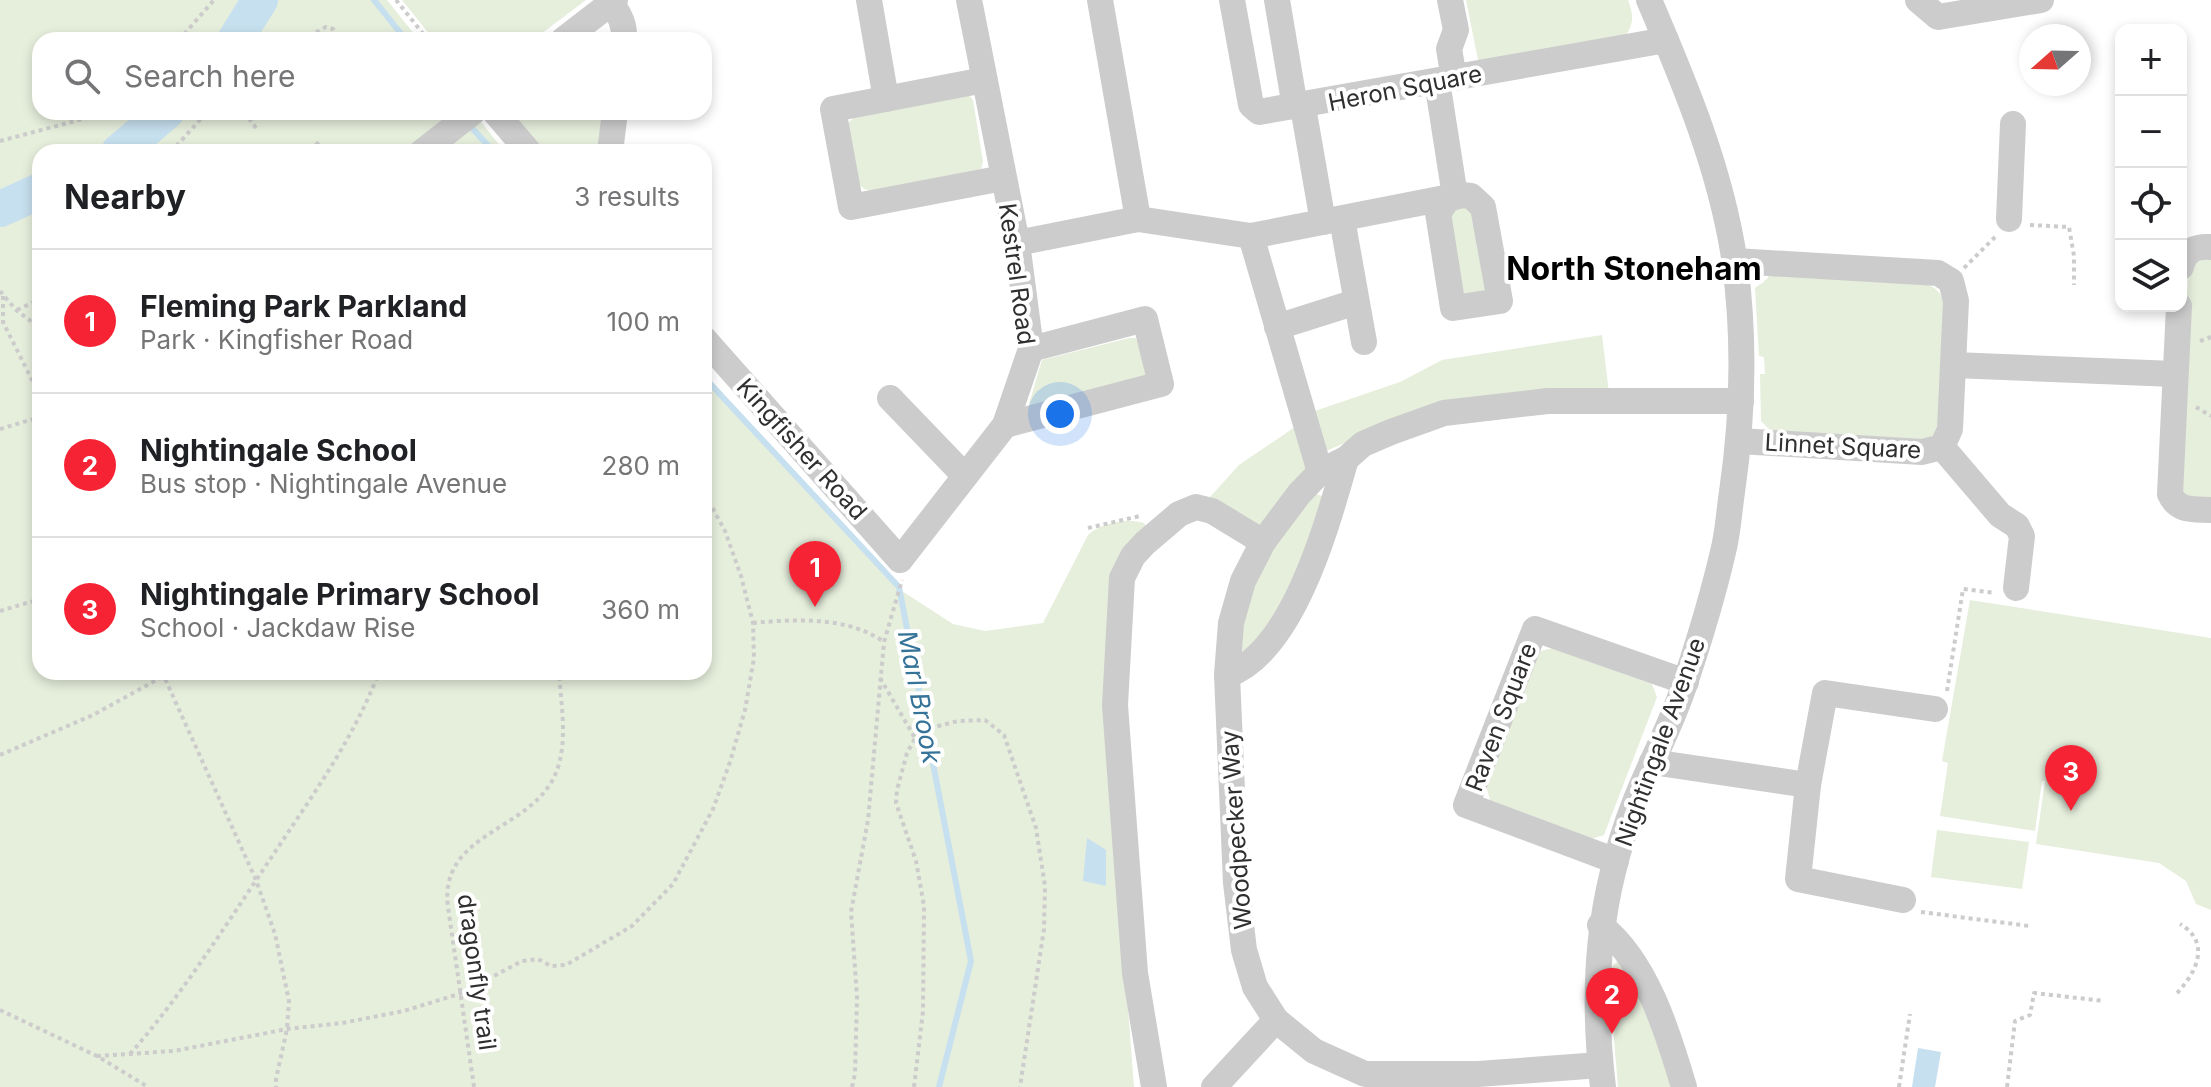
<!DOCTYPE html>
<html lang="en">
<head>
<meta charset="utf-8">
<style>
  :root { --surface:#fff; --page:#f2f2f2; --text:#202124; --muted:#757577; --line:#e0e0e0; --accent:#f52334 }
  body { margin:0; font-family:Inter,sans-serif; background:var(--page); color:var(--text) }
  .controls { position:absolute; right:24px; top:24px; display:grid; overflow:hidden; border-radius:16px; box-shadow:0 4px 12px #0003 }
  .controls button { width:72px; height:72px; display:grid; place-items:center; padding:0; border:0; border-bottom:2px solid var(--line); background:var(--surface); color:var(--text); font:40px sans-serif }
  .compass { position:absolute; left:2019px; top:24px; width:72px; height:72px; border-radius:50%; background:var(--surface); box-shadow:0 4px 12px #0003; rotate:250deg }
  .you { position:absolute; left:1060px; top:414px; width:28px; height:28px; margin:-20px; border:6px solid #fff; border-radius:50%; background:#1a73e8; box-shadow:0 0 0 12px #1a73e833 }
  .badge { display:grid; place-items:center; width:52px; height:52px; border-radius:50%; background:var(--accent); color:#fff; font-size:26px; font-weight:700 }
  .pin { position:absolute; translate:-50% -66px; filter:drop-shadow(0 2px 4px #0008) }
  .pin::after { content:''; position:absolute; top:42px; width:28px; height:24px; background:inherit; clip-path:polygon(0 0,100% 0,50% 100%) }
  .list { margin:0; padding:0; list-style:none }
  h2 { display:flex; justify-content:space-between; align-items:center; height:104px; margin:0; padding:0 32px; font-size:34px }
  h2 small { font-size:26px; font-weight:400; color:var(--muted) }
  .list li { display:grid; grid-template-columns:52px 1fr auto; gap:24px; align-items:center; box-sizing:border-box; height:144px; padding:0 32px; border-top:2px solid var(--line) }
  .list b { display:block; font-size:30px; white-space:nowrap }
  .list p { margin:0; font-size:26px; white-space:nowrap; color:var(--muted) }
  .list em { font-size:26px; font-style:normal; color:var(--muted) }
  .icon { flex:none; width:44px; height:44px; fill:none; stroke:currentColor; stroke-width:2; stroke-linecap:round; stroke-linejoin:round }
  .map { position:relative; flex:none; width:2211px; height:1087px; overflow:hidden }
  .search { position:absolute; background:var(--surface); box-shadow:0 4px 12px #0003; left:32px; top:32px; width:680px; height:88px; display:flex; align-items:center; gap:20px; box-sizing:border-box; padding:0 28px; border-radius:24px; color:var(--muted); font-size:30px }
  .panel { position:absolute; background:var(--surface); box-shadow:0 4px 12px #0003; left:32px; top:144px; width:680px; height:536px; border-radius:24px }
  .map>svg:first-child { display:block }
  .green { fill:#e6eedc }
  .water { fill:#c7e0ef }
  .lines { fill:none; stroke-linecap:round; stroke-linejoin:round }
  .stream { stroke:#c7e0ef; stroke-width:6 }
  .river { stroke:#c7e0ef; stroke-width:36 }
  .path { stroke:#ccc; stroke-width:4; stroke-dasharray:4 4; stroke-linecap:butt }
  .minor { stroke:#ccc; stroke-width:26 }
  .labels { text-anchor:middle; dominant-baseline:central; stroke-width:8; stroke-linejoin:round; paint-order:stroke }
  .street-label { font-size:24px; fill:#2f2f2f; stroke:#fff }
  .water-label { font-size:26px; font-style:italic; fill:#367399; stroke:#fff }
  .district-label { font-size:32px; font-weight:bold; fill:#000; stroke:#fff }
</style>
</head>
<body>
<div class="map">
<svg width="2211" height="1087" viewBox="0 0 2211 1087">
  <rect width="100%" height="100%" fill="#fff"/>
  <g class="green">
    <path d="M 0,0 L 387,0 L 419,40 L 40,40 L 40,112 L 473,112 L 505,152 L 40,152 L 40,672 L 704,672 L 704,374 L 902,591 L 953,624 L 985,631 L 1043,623 L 1088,535 C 1101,523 1126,518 1144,523 L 1146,526 L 1105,708 L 1134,1087 L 0,1087 Z"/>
    <path d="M 402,0 L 586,0 L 533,40 L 434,40 Z"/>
    <path d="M 1466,0 L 1628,0 C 1634,16 1634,24 1624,38 L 1479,65 Z"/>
    <path d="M 968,94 L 973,100 L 983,162 L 981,169 L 872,191 L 864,189 L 859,184 L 847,124 L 858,114 Z"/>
    <path d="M 508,112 L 607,112 L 602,152 L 539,152 Z"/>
    <path d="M 1471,196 L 1500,301 L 1453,308 L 1442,205 Z"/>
    <path d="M 2211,256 L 2211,503 L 2195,503 L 2179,489 L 2179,483 L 2188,275 L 2193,263 Z"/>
    <path d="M 1769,274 L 1915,280 C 1927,284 1936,286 1943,298 L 1943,410 L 1933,436 L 1923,441 L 1771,431 L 1761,421 L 1760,374 L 1765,374 L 1764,357 L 1759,356 L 1755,288 L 1768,278 Z"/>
    <path d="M 1602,335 L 1609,393 L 1393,423 L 1321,453 L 1309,413 L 1400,382 L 1442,360 Z"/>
    <path d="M 1129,338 L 1136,338 L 1148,375 L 1033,409 L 1029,404 L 1042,360 Z"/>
    <path d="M 1295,427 L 1308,469 L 1259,527 L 1210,497 L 1239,465 Z"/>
    <path d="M 1314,493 L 1322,496 L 1326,503 L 1275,626 L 1240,659 C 1239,651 1238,642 1238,634 C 1239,587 1286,528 1314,493 Z"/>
    <path d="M 1970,600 L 2211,638 L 2211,910 L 2196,904 L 2186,881 L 2159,863 L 2036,844 L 2045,781 L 2042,781 L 2035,831 L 1940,816 L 1948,763 L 1942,761 Z"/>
    <path d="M 1554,648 L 1652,684 L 1657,697 L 1604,835 L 1585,841 L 1491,804 L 1485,781 L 1536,652 Z"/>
    <path d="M 1937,830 L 2029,842 L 2022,889 L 1931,877 Z"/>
    <path d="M 1618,961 L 1624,961 L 1677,1087 L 1618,1087 L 1612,1016 L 1612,967 Z"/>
  </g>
  <g class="water">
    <path d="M 1087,838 L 1106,850 L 1106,886 L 1083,881 Z"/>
    <path d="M 1918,1048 L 1941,1052 L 1935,1087 L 1912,1087 Z"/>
  </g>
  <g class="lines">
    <g class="stream">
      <path d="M 374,0 L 406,40"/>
      <path d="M 471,127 L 494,152"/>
      <path d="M 704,377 L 899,587 L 971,961 L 939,1087"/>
    </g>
    <g class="river">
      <path d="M 235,40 L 260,0"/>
      <path d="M 119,152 L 166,112"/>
      <path d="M 0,209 L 40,191"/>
    </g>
    <g class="path">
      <path d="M 396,0 L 428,40"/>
      <path d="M 179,40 L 214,0"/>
      <path d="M 302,40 L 326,27 L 333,29 L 341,40"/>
      <path d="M 244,112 L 256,128"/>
      <path d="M 0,141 L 109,112"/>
      <path d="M 316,142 L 324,152"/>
      <path d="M 171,152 L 207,112"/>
      <path d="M 2030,225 L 2069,227 L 2074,256 L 2074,285"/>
      <path d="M 1964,268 L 1995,237"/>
      <path d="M 0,291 L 16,310 L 40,328"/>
      <path d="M 3,296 L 3,322 L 40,396"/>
      <path d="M 17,310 L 40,299"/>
      <path d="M 2200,341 L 2211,337"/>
      <path d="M 2196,407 L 2211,416"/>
      <path d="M 0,429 L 40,417"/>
      <path d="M 1088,528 L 1140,516"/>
      <path d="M 0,611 L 40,599"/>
      <path d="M 753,623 C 796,619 847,616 884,642"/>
      <path d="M 162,672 L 256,880 L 275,934 L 289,1001 L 287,1029 L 276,1079 L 276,1087"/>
      <path d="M 880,678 L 915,738"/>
      <path d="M 1947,691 L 1963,589 L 1995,593"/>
      <path d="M 0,755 L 93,715 L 171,672"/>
      <path d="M 1921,912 L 2029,926"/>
      <path d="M 2177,993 C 2197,972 2211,942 2180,924"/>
      <path d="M 0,1010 L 97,1056 L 148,1087"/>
      <path d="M 130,1054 C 182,995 225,926 269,861 C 309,800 353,741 379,672"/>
      <path d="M 97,1056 L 174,1051 L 287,1029 L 342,1023 L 404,1011 L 462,993 L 522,961 L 538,959 L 551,966 L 566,965 L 632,926 L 673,884 L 713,809 L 730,762 L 745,710 L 754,658 L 753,623 L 741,576 L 725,531 L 704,492"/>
      <path d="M 474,1087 L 448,907 C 439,835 523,832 552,781 C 570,749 561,707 559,672"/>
      <path d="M 852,1087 L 855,1074 L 857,997 L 851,912 L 868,820 L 884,642 L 902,580"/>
      <path d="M 914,1087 L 923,1011 L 924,906 L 916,861 L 896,803 L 897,790 L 907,753 L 919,731 L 958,721 L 985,720 L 1004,735 L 1036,828 L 1045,886 L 1044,929 L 1020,1087"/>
      <path d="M 1899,1087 L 1910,1014"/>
      <path d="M 2007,1087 L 2015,1021 L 2030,1015 L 2034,993 L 2104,1001"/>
    </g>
    <g class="minor">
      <path d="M 869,0 L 886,99"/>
      <path d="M 1100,0 L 1138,219"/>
      <path d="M 1232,0 L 1251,105 L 1259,112 L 1666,40"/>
      <path d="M 1277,0 L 1295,107"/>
      <path d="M 1450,0 L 1456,30 L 1449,49 L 1454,78"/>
      <path d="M 1918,0 L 1938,17 L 2041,0"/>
      <path d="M 611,3 C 620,15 625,25 624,40"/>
      <path d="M 563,40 L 615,0"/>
      <path d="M 984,80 L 833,109 L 851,207 L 1003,178"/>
      <path d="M 1303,107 L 1323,222"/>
      <path d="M 495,112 L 529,152"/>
      <path d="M 422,152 L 473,112"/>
      <path d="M 610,152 L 615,112"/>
      <path d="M 1462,195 L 1471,196 L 1483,207 L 1500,301 L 1453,308 L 1438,213 L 1448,199 Z"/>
      <path d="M 1342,219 L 1364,342"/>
      <path d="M 2009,219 L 2013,124"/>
      <path d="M 1251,236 L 1320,472"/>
      <path d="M 1017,243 L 1138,219 L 1251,236 L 1455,196 L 1437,81"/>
      <path d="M 1735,261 L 1938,273 L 1951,281 L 1956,301 L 1950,429 L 1942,447 L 1922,452 L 1739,441"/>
      <path d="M 2181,267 C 2185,250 2195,246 2211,247"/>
      <path d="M 2179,306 L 2170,494 C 2178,512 2194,509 2211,510"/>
      <path d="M 1277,327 L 1356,302"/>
      <path d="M 704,339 L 900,560 L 1005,425 L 1031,349 L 1017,243 L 969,0"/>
      <path d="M 1954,365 L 2174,374"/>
      <path d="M 890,398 L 965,476"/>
      <path d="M 1005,425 L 1161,384 L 1145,319 L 1031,349"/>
      <path d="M 1942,447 L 2000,515 L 2017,526 L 2022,536 L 2016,588"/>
      <path d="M 1227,675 C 1294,652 1328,521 1346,459"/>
      <path d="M 1652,762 L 1808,785"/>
      <path d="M 1616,861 L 1466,805 L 1535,629 L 1686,682"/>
      <path d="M 1903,900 L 1798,879 L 1808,785 L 1825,693 L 1935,709"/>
      <path d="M 1600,925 C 1646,960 1668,1033 1684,1087"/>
      <path d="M 1600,1065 L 1478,1074 L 1365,1074 L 1314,1051 L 1276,1020 L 1255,987 L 1244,950 L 1236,883 L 1227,675 L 1231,623 L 1243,581 L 1263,542 L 1299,494 L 1320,472 L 1346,459 L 1363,444 L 1391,432 L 1444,413 L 1548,401 L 1741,401"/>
      <path d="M 1154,1087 L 1135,973 L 1115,705 L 1122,578 L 1133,556 L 1145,543 L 1179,514 L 1196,507 L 1212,511 L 1263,542"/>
      <path d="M 1214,1087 L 1276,1020"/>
      <path d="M 1603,1087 C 1591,987 1598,897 1635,802 C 1651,761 1673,722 1686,680 C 1700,638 1713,595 1723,552 C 1728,533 1729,512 1732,492 C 1743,416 1745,340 1735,264 C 1722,172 1685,84 1649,0"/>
    </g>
  </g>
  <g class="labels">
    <g class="street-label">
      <text transform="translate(1405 88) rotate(-11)">Heron Square</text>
      <text transform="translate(1017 274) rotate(82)">Kestrel Road</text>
      <text transform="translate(1843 446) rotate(3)">Linnet Square</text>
      <text transform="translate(802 449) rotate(48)">Kingfisher Road</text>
      <text transform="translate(1501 717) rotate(-69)">Raven Square</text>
      <text transform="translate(1660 742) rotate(-70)">Nightingale Avenue</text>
      <text transform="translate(1236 830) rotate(-94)">Woodpecker Way</text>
      <text transform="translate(477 972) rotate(82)">dragonfly trail</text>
    </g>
    <g class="water-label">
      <text transform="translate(920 697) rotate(79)">Marl Brook</text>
    </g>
    <g class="district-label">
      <text x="1634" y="268">North Stoneham</text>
    </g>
  </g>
</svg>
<div class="controls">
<button>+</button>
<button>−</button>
<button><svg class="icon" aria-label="locate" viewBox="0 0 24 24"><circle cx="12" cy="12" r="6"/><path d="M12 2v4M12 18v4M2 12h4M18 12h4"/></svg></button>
<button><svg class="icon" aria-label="layers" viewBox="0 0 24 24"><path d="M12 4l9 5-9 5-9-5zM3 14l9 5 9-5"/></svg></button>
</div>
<svg class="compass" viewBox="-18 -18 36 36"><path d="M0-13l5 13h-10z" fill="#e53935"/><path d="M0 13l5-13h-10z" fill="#757577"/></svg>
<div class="you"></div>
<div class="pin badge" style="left:815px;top:607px">1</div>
<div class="pin badge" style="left:1612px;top:1034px">2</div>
<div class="pin badge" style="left:2071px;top:811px">3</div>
<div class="search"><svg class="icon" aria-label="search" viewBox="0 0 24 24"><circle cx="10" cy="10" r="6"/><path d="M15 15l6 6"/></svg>Search here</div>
<section class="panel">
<h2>Nearby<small>3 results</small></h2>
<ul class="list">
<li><span class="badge">1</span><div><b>Fleming Park Parkland</b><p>Park · Kingfisher Road</p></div><em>100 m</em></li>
<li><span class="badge">2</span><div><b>Nightingale School</b><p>Bus stop · Nightingale Avenue</p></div><em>280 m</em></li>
<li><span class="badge">3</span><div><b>Nightingale Primary School</b><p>School · Jackdaw Rise</p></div><em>360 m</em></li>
</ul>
</section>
</div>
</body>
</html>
